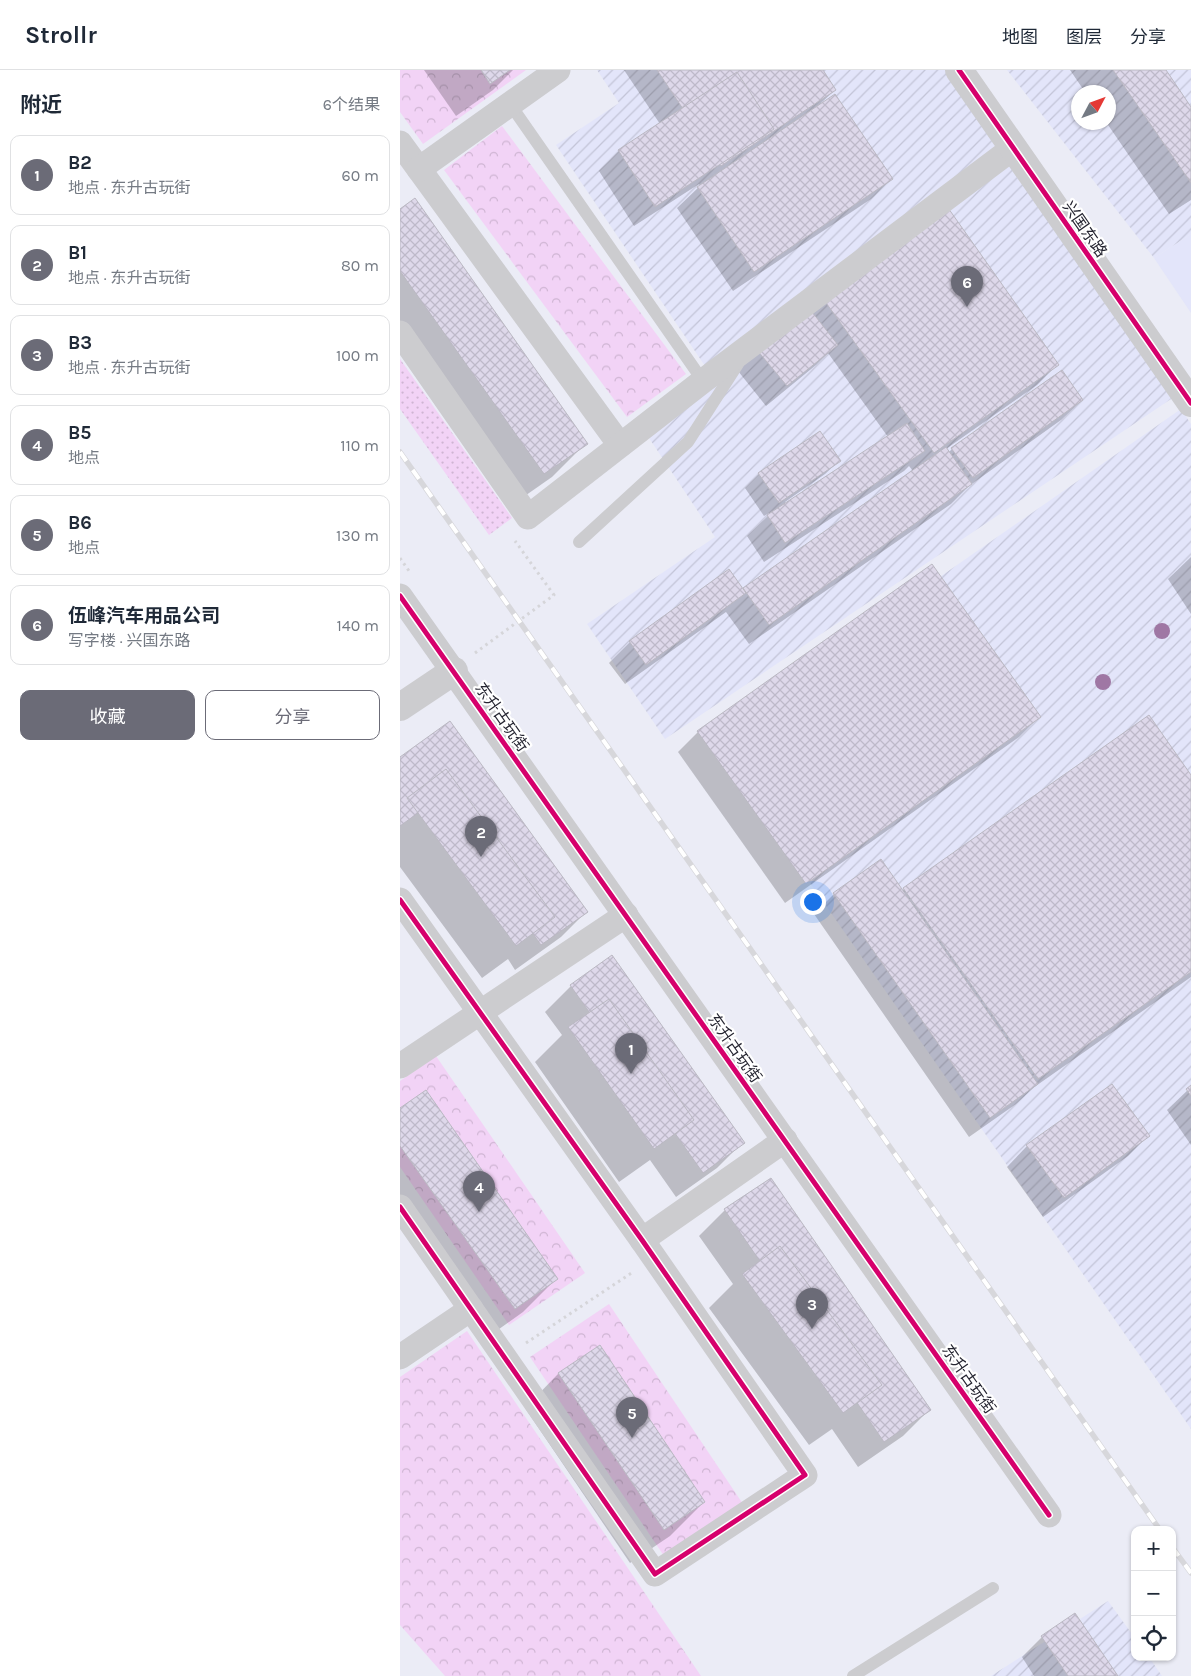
<!DOCTYPE html>
<html lang="zh">
<head>
<meta charset="utf-8">
<style>
  :root { --surface:#fff; --page:#f2f2f3; --text:#1f2937; --muted:#747a83; --line:#e0e1e3; --accent:#6b6b77 }
  body { margin:0; font-family:Karla,"Noto Sans SC",sans-serif; background:var(--page); color:var(--text) }
  .controls { position:absolute; right:15px; bottom:15px; display:grid; overflow:hidden; border-radius:10px; box-shadow:0 1px 4px #0004 }
  .controls button { width:45px; height:45px; display:grid; place-items:center; padding:0; border:0; border-bottom:1px solid var(--line); background:var(--surface); color:var(--text); font:25px sans-serif }
  .compass { position:absolute; left:671px; top:15px; width:45px; height:45px; border-radius:50%; background:var(--surface); box-shadow:0 1px 4px #0004; rotate:49deg }
  .you { position:absolute; left:412px; top:831px; width:18px; height:18px; margin:-12px; border:4px solid #fff; border-radius:50%; background:#1a73e8; box-shadow:0 0 0 8px #1a73e833 }
  .badge { display:grid; place-items:center; width:32px; height:32px; border-radius:50%; background:var(--accent); color:#fff; font-size:16px; font-weight:700 }
  .pin { position:absolute; translate:-50% -41px; filter:drop-shadow(0 1px 2px #0008) }
  .pin::after { content:''; position:absolute; top:26px; width:18px; height:15px; background:inherit; clip-path:polygon(0 0,100% 0,50% 100%) }
  .list { margin:0; padding:0; list-style:none }
  h2 { display:flex; justify-content:space-between; align-items:center; height:65px; margin:0; padding:0 20px; font-size:21px }
  h2 small { font-size:16px; font-weight:400; color:var(--muted) }
  .list li { display:grid; grid-template-columns:32px 1fr auto; gap:15px; align-items:center; box-sizing:border-box; height:80px; margin:0 10px 10px; padding:0 10px; border:1px solid var(--line); border-radius:10px }
  .list b { display:block; font-size:19px; white-space:nowrap }
  .list p { margin:0; font-size:16px; white-space:nowrap; color:var(--muted) }
  .list em { font-size:16px; font-style:normal; color:var(--muted) }
  .actions { display:flex; gap:10px; padding:15px 20px }
  .actions a { flex:1; padding:11px 0; border:1px solid var(--accent); border-radius:10px; text-align:center; font-size:18px; color:var(--accent) }
  .actions .main { background:var(--accent); color:#fff }
  .icon { flex:none; width:28px; height:28px; fill:none; stroke:currentColor; stroke-width:2; stroke-linecap:round; stroke-linejoin:round }
  .map { position:relative; flex:none; width:791px; height:1606px; overflow:hidden }
  header { display:flex; align-items:center; gap:30px; box-sizing:border-box; height:70px; padding:0 25px; background:var(--surface); border-bottom:1px solid var(--line) }
  header strong { font-size:24px }
  nav { display:flex; gap:28px; margin-inline-start:auto; font-size:18px }
  main { display:flex }
  aside { flex:1; background:var(--surface) }
  .map>svg:first-child { display:block }
  .built { fill:#e3e5fa }
  .industrial { fill:url(#industrial-furrows); fill-rule:evenodd }
  .forest { fill:url(#forest-crowns) }
  .garden { fill:url(#garden-dots) }
  .shadow { fill:#0003 }
  .building { fill:url(#building-cross-hatch); stroke:#bab8c2 }
  .lines { fill:none; stroke-linecap:round; stroke-linejoin:round }
  .path { stroke:#d5d5d9; stroke-width:3; stroke-dasharray:2.5 4; stroke-linecap:butt }
  .lane { stroke:#cccccf; stroke-width:12 }
  .street { stroke:#cccccf; stroke-width:25 }
  .secondary { stroke:#cccccf; stroke-width:28 }
  .rail-casing { stroke:#d7d7db; stroke-width:5.5 }
  .rail { stroke:#fff; stroke-width:4; stroke-dasharray:11; stroke-linecap:butt }
  .cycleway-casing { stroke:#fff; stroke-width:8 }
  .cycleway { stroke:#d6006c; stroke-width:5 }
  .tree { fill:#9f77a4 }
  .labels { text-anchor:middle; dominant-baseline:central; stroke-width:4.5; stroke-linejoin:round; paint-order:stroke }
  .street-label { font-size:16px; fill:#262632; stroke:#fff }
</style>
</head>
<body>
<header>
<strong>Strollr</strong>
<nav><a>地图</a><a>图层</a><a>分享</a></nav>
</header>
<main>
<aside>
<h2>附近<small>6个结果</small></h2>
<ul class="list">
<li><span class="badge">1</span><div><b>B2</b><p>地点 · 东升古玩街</p></div><em>60 m</em></li>
<li><span class="badge">2</span><div><b>B1</b><p>地点 · 东升古玩街</p></div><em>80 m</em></li>
<li><span class="badge">3</span><div><b>B3</b><p>地点 · 东升古玩街</p></div><em>100 m</em></li>
<li><span class="badge">4</span><div><b>B5</b><p>地点</p></div><em>110 m</em></li>
<li><span class="badge">5</span><div><b>B6</b><p>地点</p></div><em>130 m</em></li>
<li><span class="badge">6</span><div><b>伍峰汽车用品公司</b><p>写字楼 · 兴国东路</p></div><em>140 m</em></li>
</ul>
<div class="actions"><a class="main">收藏</a><a>分享</a></div>
</aside>
<div class="map">
<svg width="791" height="1606" viewBox="0 0 791 1606">
  <defs>
    <pattern id="industrial-furrows" width="10" height="10" patternUnits="userSpaceOnUse" patternTransform="scale(1.25)"><rect width="10" height="10" fill="#e3e5fa"/><path d="M-1 1l2-2M0 10L10 0M9 11l2-2" fill="none" stroke="#c3c4d7"/></pattern>
    <pattern id="forest-crowns" width="20" height="18" patternUnits="userSpaceOnUse" patternTransform="scale(1.25)"><rect width="20" height="18" fill="#f2d3f6"/><path d="M2 6a3 3 0 1 1 6 0M12 15a3 3 0 1 1 6 0" fill="none" stroke="#cfb5d3"/></pattern>
    <pattern id="garden-dots" width="8" height="8" patternUnits="userSpaceOnUse" patternTransform="scale(1.25)"><rect width="8" height="8" fill="#f2d3f6"/><path d="M2 2h.1M6 6h.1" fill="none" stroke="#cfb5d3" stroke-width="1.8" stroke-linecap="round"/></pattern>
    <pattern id="building-cross-hatch" width="8" height="8" patternUnits="userSpaceOnUse" patternTransform="scale(1.25)"><rect width="8" height="8" fill="#ded8ea"/><path d="M0 0l8 8M0 8l8-8" fill="none" stroke="#beb9c9"/></pattern>
  </defs>
  <rect width="100%" height="100%" fill="#ebecf6"/>
  <path class="built" d="M 791,164 L 791,243 L 754,188 Z"/>
  <g class="industrial">
    <path d="M 197,0 L 562,0 L 780,323 L 265,669 L 187,554 L 315,467 L 237,350 L 309,302 L 156,75 L 219,33 Z"/>
    <path d="M 607,0 L 791,0 L 791,164 L 754,188 ZM 678,22 L 708,22 L 708,52 L 678,52 Z"/>
    <path d="M 781,339 L 791,354 L 791,1359 L 309,668 Z"/>
    <path d="M 708,1531 L 735,1568 L 735,1587 L 749,1587 L 762,1606 L 591,1606 Z"/>
  </g>
  <g class="forest">
    <path d="M 0,0 L 126,0 L 23,74 L 0,42 Z"/>
    <path d="M 102,56 L 286,304 L 227,347 L 44,100 Z"/>
    <path d="M 36,986 L 185,1203 L 109,1255 L 0,1097 L 0,1011 Z"/>
    <path d="M 209,1234 L 343,1434 L 264,1486 L 130,1287 Z"/>
    <path d="M 67,1261 L 301,1606 L 45,1606 L 0,1555 L 0,1307 Z"/>
  </g>
  <path class="garden" d="M 0,289 L 112,448 L 89,465 L 0,339 Z"/>
  <g class="shadow">
    <path d="M 24,0 L 113,0 L 93,20 L 56,46 Z"/>
    <path d="M 224,0 L 421,0 L 435,20 L 421,33 L 491,109 L 471,129 L 333,221 L 277,138 L 300,116 L 299,114 L 234,156 L 199,101 L 219,81 L 260,54 Z"/>
    <path d="M 670,0 L 764,0 L 791,39 L 791,130 L 769,144 L 706,52 L 708,52 L 708,22 L 685,22 Z"/>
    <path d="M 0,141 L 186,373 L 152,407 L 109,437 L 0,282 Z"/>
    <path d="M 425,231 L 658,294 L 637,315 L 546,379 L 549,382 L 552,379 L 682,330 L 661,350 L 569,416 L 551,434 L 349,574 L 326,542 L 225,614 L 209,593 L 230,572 L 329,501 L 342,520 L 513,401 L 509,396 L 504,401 L 364,492 L 347,466 L 370,444 L 369,443 L 364,446 L 345,418 L 359,404 L 419,362 L 439,391 L 425,404 L 385,432 L 386,434 L 488,367 L 428,283 L 416,295 L 366,336 L 338,301 L 358,281 Z"/>
    <path d="M 791,487 L 791,544 L 768,509 Z"/>
    <path d="M 639,647 L 619,667 L 385,833 L 278,682 L 298,662 Z"/>
    <path d="M 0,689 L 186,842 L 161,867 L 115,900 L 108,889 L 82,908 L 0,797 Z"/>
    <path d="M 791,707 L 791,907 L 633,1018 L 616,1034 L 569,1067 L 414,844 L 434,824 L 502,821 L 504,819 Z"/>
    <path d="M 212,887 L 343,1072 L 317,1098 L 276,1127 L 250,1090 L 219,1112 L 135,992 L 162,965 L 145,942 L 171,916 Z"/>
    <path d="M 791,1017 L 791,1075 L 767,1040 Z"/>
    <path d="M 0,1040 L 157,1208 L 123,1242 L 81,1272 L 0,1157 Z"/>
    <path d="M 748,1066 L 728,1086 L 643,1147 L 607,1097 L 627,1076 Z"/>
    <path d="M 371,1109 L 529,1340 L 503,1366 L 458,1397 L 432,1359 L 409,1375 L 309,1238 L 333,1214 L 299,1166 L 325,1140 Z"/>
    <path d="M 200,1277 L 304,1432 L 270,1466 L 230,1493 L 125,1338 L 158,1304 Z"/>
    <path d="M 642,1567 L 716,1606 L 634,1606 L 622,1587 Z"/>
  </g>
  <g class="building">
    <path d="M 81,0 L 110,0 L 90,14 Z"/>
    <path d="M 257,0 L 423,0 L 436,20 L 321,96 Z"/>
    <path d="M 713,0 L 766,0 L 791,37 L 791,113 Z"/>
    <path d="M 337,2 L 374,59 L 255,137 L 218,80 Z"/>
    <path d="M 435,24 L 493,109 L 354,202 L 297,117 Z"/>
    <path d="M 15,128 L 188,374 L 144,404 L 0,201 L 0,139 Z"/>
    <path d="M 546,135 L 659,295 L 534,383 L 424,230 Z"/>
    <path d="M 409,238 L 438,275 L 387,316 L 357,280 Z"/>
    <path d="M 662,300 L 683,330 L 573,408 L 551,378 Z"/>
    <path d="M 507,353 L 525,381 L 385,473 L 367,445 Z"/>
    <path d="M 420,361 L 441,391 L 379,433 L 358,403 Z"/>
    <path d="M 546,377 L 572,414 L 369,555 L 343,518 Z"/>
    <path d="M 532,494 L 641,647 L 406,814 L 297,661 Z"/>
    <path d="M 329,499 L 346,523 L 246,595 L 229,571 Z"/>
    <path d="M 749,645 L 791,705 L 791,902 L 638,1009 L 503,818 Z"/>
    <path d="M 50,651 L 188,842 L 141,875 L 36,730 L 0,756 L 0,687 Z"/>
    <path d="M 46,699 L 155,847 L 116,876 L 7,728 Z"/>
    <path d="M 481,789 L 638,1014 L 590,1048 L 433,823 Z"/>
    <path d="M 212,885 L 345,1073 L 303,1103 L 170,915 Z"/>
    <path d="M 209,929 L 294,1050 L 254,1079 L 168,957 Z"/>
    <path d="M 712,1014 L 750,1066 L 664,1128 L 626,1075 Z"/>
    <path d="M 791,1015 L 791,1026 L 786,1019 Z"/>
    <path d="M 26,1020 L 158,1209 L 115,1239 L 0,1076 L 0,1038 Z"/>
    <path d="M 371,1108 L 531,1340 L 484,1372 L 324,1139 Z"/>
    <path d="M 380,1176 L 482,1315 L 443,1343 L 342,1204 Z"/>
    <path d="M 200,1275 L 305,1432 L 264,1460 L 158,1303 Z"/>
    <path d="M 675,1543 L 718,1606 L 668,1606 L 641,1566 Z"/>
  </g>
  <g class="lines">
    <g class="path">
      <path d="M 0,488 L 9,501"/>
      <path d="M 75,583 L 154,525 L 115,471"/>
      <path d="M 126,1273 L 233,1202"/>
    </g>
    <g class="lane">
      <path d="M 110,34 L 303,311"/>
      <path d="M 179,472 L 288,372 L 338,294"/>
      <path d="M 453,1606 L 593,1518"/>
    </g>
    <g class="street">
      <path d="M 0,73 L 220,375"/>
      <path d="M 19,99 L 158,0"/>
      <path d="M 0,263 L 128,447 L 303,311 L 613,78"/>
      <path d="M 0,526 L 649,1445"/>
      <path d="M 0,830 L 242,1170 L 405,1405 L 255,1504 L 0,1137"/>
      <path d="M 0,996 L 226,845"/>
      <path d="M 242,1170 L 385,1070"/>
      <path d="M 0,1287 L 71,1239"/>
    </g>
    <g class="secondary">
      <path d="M 559,0 L 791,333"/>
      <path d="M 0,637 L 54,601"/>
    </g>
    <g class="rail-casing">
      <g id="rail">
        <path d="M 0,382 L 760,1460"/>
        <path d="M 772,1477 L 791,1503"/>
      </g>
    </g>
    <use href="#rail" class="rail"/>
    <g class="cycleway-casing">
      <g id="cycleway">
        <path d="M 559,0 L 791,333"/>
        <path d="M 0,526 L 649,1445"/>
        <path d="M 0,830 L 242,1170 L 405,1405 L 255,1504 L 0,1137"/>
      </g>
    </g>
    <use href="#cycleway" class="cycleway"/>
  </g>
  <g class="tree">
    <circle cx="762" cy="561" r="8"/>
    <circle cx="703" cy="612" r="8"/>
  </g>
  <g class="labels">
    <g class="street-label">
      <text transform="translate(685 159) rotate(55)">兴国东路</text>
      <text transform="translate(102 647) rotate(55)">东升古玩街</text>
      <text transform="translate(335 978) rotate(55)">东升古玩街</text>
      <text transform="translate(569 1309) rotate(55)">东升古玩街</text>
    </g>
  </g>
</svg>
<div class="controls">
<button>+</button>
<button>−</button>
<button><svg class="icon" aria-label="locate" viewBox="0 0 24 24"><circle cx="12" cy="12" r="6"/><path d="M12 2v4M12 18v4M2 12h4M18 12h4"/></svg></button>
</div>
<svg class="compass" viewBox="-18 -18 36 36"><path d="M0-13l5 13h-10z" fill="#e53935"/><path d="M0 13l5-13h-10z" fill="#747a83"/></svg>
<div class="you"></div>
<div class="pin badge" style="left:231px;top:1004px">1</div>
<div class="pin badge" style="left:81px;top:787px">2</div>
<div class="pin badge" style="left:412px;top:1259px">3</div>
<div class="pin badge" style="left:79px;top:1142px">4</div>
<div class="pin badge" style="left:232px;top:1368px">5</div>
<div class="pin badge" style="left:567px;top:237px">6</div>
</div>
</main>
</body>
</html>
